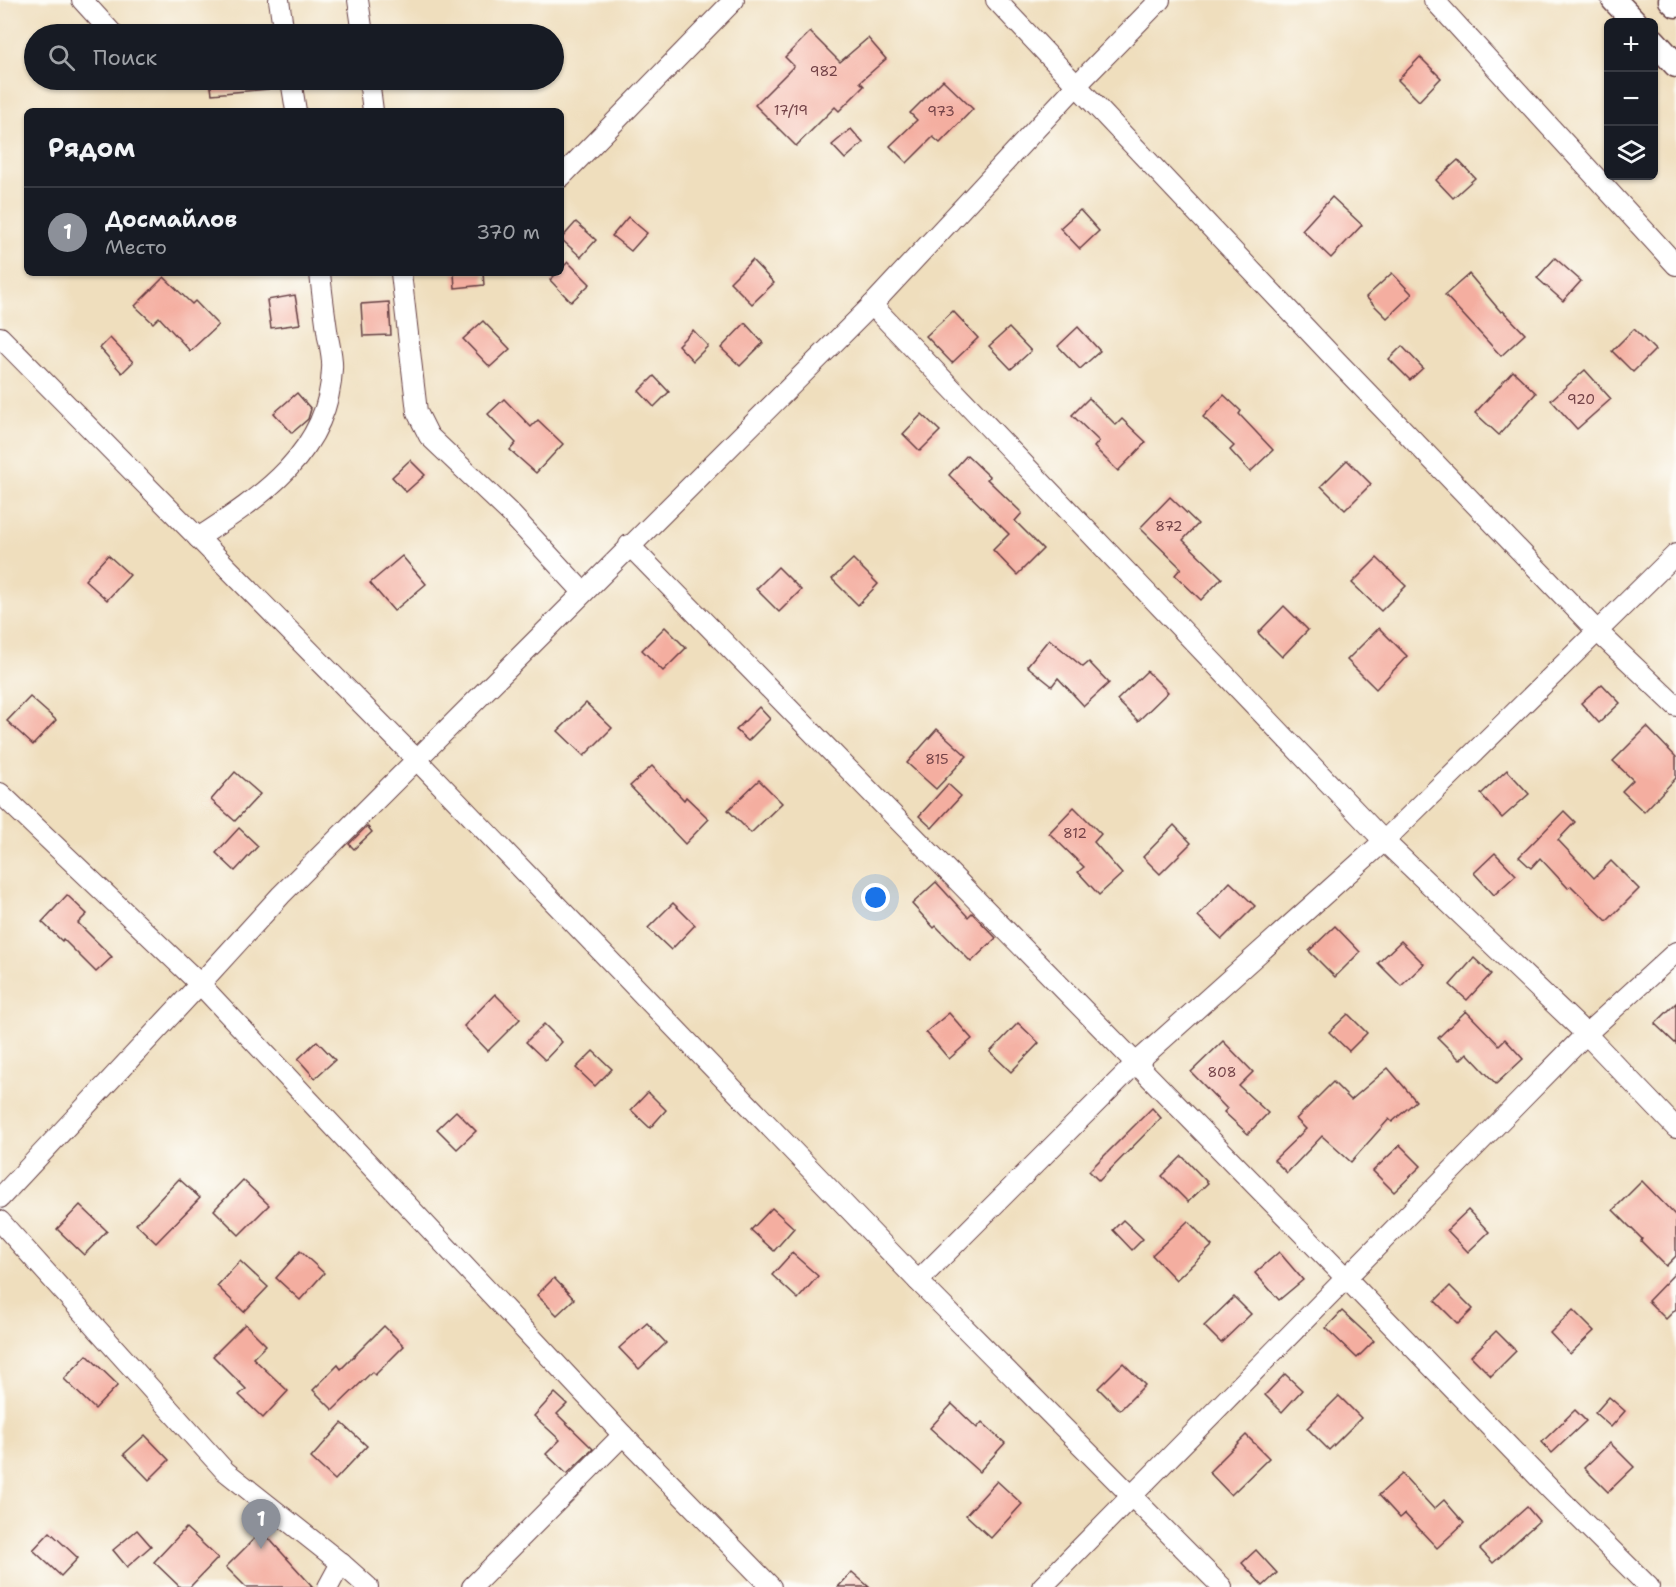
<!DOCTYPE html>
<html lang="ru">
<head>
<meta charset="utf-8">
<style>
  :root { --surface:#171b24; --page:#242831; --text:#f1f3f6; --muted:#9ea1a6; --line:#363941; --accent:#8c9099 }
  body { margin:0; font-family:"Shantell Sans",sans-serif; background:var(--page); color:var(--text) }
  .controls { position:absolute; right:18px; top:18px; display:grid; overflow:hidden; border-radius:9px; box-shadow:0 2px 4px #0004 }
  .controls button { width:54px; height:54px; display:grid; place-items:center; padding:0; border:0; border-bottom:2px solid var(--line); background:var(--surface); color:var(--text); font:30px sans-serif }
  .you { position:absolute; left:876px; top:898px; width:21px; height:21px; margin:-15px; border:4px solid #fff; border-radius:50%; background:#1a73e8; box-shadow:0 0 0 9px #1a73e833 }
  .badge { display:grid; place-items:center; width:39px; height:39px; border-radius:50%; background:var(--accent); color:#fff; font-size:20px; font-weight:700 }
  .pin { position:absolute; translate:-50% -50px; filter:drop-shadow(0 2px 3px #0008) }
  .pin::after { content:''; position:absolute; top:32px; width:21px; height:18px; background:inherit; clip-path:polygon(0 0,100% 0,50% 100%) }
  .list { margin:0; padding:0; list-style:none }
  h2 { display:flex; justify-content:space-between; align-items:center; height:78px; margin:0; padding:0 24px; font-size:26px }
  h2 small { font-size:20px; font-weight:400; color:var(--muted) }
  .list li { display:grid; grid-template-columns:39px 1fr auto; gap:18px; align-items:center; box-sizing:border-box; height:90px; padding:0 24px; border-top:2px solid var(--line) }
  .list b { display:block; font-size:22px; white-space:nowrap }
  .list p { margin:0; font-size:20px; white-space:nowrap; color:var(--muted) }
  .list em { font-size:20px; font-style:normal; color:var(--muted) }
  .icon { flex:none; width:33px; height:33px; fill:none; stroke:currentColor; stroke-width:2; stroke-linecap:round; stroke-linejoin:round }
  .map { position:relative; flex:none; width:1676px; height:1587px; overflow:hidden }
  .search { position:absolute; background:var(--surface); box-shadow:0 2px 4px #0004; left:24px; top:24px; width:540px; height:66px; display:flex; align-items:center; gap:15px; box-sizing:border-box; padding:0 21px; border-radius:33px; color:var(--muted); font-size:22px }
  .panel { position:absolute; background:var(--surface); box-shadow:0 2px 4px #0004; left:24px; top:108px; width:540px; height:168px; border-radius:9px }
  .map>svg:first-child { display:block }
  .building { fill:#f4aea0 }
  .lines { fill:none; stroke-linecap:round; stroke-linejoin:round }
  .minor-casing { stroke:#633c41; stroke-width:22 }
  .major-casing { stroke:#633c41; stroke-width:27 }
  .minor { stroke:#fff; stroke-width:20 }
  .major { stroke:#fff; stroke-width:24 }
  .labels { text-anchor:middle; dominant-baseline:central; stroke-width:6; stroke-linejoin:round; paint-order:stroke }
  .number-label { font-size:14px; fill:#744348 }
</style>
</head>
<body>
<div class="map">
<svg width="1676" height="1587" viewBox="0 0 1676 1587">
  <rect width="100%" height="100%" fill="#fdfcf7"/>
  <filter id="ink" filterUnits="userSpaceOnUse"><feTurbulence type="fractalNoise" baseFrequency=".0167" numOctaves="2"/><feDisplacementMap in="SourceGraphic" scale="12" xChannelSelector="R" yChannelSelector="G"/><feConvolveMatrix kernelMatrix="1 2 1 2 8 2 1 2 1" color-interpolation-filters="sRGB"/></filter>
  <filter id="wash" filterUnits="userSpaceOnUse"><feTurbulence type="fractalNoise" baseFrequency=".008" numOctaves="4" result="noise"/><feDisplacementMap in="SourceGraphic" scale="24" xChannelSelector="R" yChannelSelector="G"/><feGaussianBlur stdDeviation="1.35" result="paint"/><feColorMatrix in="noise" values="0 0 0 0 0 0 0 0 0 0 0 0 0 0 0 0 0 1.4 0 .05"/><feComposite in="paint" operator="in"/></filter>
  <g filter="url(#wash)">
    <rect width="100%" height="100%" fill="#efdebd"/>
    <g id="blocks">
      <g class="building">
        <path d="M 810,32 L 840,62 L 868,38 L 886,59 L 860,82 L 864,86 L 839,111 L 835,107 L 796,146 L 755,105 L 794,66 L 785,57 Z"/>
        <path d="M 1420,57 L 1441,78 L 1419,101 L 1398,80 Z"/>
        <path d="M 210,80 L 267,80 L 268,89 L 212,94 Z"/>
        <path d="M 943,80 L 973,109 L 940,143 L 933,137 L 907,163 L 890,146 L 917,120 L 910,113 Z"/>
        <path d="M 851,129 L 863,143 L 845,159 L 832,145 Z"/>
        <path d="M 1458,160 L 1475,178 L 1453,198 L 1436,180 Z"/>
        <path d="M 1332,197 L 1362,225 L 1331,258 L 1302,230 Z"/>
        <path d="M 1080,210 L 1099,231 L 1080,249 L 1060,228 Z"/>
        <path d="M 628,217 L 647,233 L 631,251 L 612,236 Z"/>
        <path d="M 576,222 L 596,240 L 581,257 L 561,239 Z"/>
        <path d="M 1555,258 L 1581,281 L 1563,301 L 1537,278 Z"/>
        <path d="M 752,260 L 774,283 L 752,304 L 730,282 Z"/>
        <path d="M 568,262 L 590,284 L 571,302 L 550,280 L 557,273 L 561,273 L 561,269 Z"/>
        <path d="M 454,273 L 483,273 L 484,285 L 455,288 Z"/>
        <path d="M 1392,273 L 1412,294 L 1387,318 L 1366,297 Z"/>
        <path d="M 1469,274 L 1501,312 L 1503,311 L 1525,334 L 1501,356 L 1445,295 Z"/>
        <path d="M 164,277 L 192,304 L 195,301 L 218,325 L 190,351 L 159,317 L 153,323 L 135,306 Z"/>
        <path d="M 295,295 L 300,324 L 271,328 L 267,300 Z"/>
        <path d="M 389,302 L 391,335 L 363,336 L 361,304 Z"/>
        <path d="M 953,311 L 978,338 L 952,363 L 926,336 Z"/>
        <path d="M 483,321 L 510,349 L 490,367 L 463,339 Z"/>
        <path d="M 745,323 L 763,343 L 740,366 L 721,348 Z"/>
        <path d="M 1078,327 L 1100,351 L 1080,369 L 1058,346 Z"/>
        <path d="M 1009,328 L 1031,351 L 1011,369 L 989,346 Z"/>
        <path d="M 1634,329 L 1655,350 L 1633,372 L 1612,351 Z"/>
        <path d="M 693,330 L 708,346 L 693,361 L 678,345 Z"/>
        <path d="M 110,338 L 133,362 L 122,373 L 100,348 Z"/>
        <path d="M 1402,346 L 1423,368 L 1410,380 L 1389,359 Z"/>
        <path d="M 1585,370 L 1611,399 L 1577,429 L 1551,400 Z"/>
        <path d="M 1513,371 L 1536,393 L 1499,435 L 1475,413 Z"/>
        <path d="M 654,376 L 669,392 L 654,407 L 639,391 Z"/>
        <path d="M 297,393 L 311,409 L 308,419 L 292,433 L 274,413 Z"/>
        <path d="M 1224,395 L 1241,411 L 1239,414 L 1273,450 L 1250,472 L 1230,450 L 1234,446 L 1203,417 Z"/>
        <path d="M 1089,398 L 1116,425 L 1122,419 L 1146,442 L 1118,471 L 1094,447 L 1099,441 L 1072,415 Z"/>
        <path d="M 504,399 L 531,427 L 538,420 L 563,444 L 536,473 L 510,450 L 516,443 L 488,414 Z"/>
        <path d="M 922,414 L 940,431 L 920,451 L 903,434 Z"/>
        <path d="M 967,455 L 990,477 L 987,479 L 1022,513 L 1015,521 L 1043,549 L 1017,575 L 993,550 L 1009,534 L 949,475 Z"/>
        <path d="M 410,460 L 425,475 L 406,492 L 392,477 Z"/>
        <path d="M 1347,460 L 1371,484 L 1345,510 L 1321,486 Z"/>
        <path d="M 1170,497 L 1198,524 L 1183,540 L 1222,578 L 1201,600 L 1175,575 L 1181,568 L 1140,528 Z"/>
        <path d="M 108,555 L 130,575 L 107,600 L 85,580 Z"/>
        <path d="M 402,556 L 426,584 L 394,611 L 370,583 Z"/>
        <path d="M 1377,558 L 1406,586 L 1381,611 L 1352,583 Z"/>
        <path d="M 853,559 L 878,584 L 858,605 L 832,579 Z"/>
        <path d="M 778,567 L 801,590 L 779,612 L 756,589 Z"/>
        <path d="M 1284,606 L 1308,630 L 1282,657 L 1258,633 Z"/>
        <path d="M 665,627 L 686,648 L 663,671 L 642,650 Z"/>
        <path d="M 1379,628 L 1407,656 L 1376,689 L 1347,660 Z"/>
        <path d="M 1049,639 L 1083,667 L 1089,662 L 1109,683 L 1084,706 L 1058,678 L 1052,686 L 1027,666 Z"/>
        <path d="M 1147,671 L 1168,692 L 1138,721 L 1117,700 Z"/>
        <path d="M 1602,684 L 1620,703 L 1599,723 L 1581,703 Z"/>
        <path d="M 30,697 L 56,720 L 33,745 L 7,721 Z"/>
        <path d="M 586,703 L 612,728 L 584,756 L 558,731 Z"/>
        <path d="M 759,707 L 770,719 L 748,741 L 736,730 Z"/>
        <path d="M 1647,727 L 1676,757 L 1676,778 L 1644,812 L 1622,791 L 1633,780 L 1613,761 Z"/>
        <path d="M 937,729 L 967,756 L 936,789 L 907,763 Z"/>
        <path d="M 652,766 L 684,800 L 686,797 L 709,819 L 685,844 L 630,786 Z"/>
        <path d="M 1507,770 L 1529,794 L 1502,818 L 1481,794 Z"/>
        <path d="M 235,772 L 260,794 L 235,821 L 211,800 Z"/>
        <path d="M 759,780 L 782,803 L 751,833 L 728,810 Z"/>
        <path d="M 948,784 L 961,796 L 932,828 L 919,816 Z"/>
        <path d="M 1074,807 L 1101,834 L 1094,842 L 1122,874 L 1099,895 L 1078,872 L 1084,867 L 1049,833 Z"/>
        <path d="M 1564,811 L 1575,822 L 1558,840 L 1594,878 L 1611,861 L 1639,889 L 1607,921 L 1571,886 L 1568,888 L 1540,858 L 1531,868 L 1519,857 Z"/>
        <path d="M 1174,825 L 1191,843 L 1160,874 L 1143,857 Z"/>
        <path d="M 367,826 L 372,832 L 354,849 L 349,844 Z"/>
        <path d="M 239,828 L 258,846 L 235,871 L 216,853 Z"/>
        <path d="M 1495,853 L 1516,875 L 1494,895 L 1474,873 Z"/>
        <path d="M 936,882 L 968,917 L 972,913 L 996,938 L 971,962 L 936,926 L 934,928 L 912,904 Z"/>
        <path d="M 1230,882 L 1255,906 L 1222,939 L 1198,916 Z"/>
        <path d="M 67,895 L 87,914 L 78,923 L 112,957 L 96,972 L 63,939 L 62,941 L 42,922 Z"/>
        <path d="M 673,903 L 695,925 L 671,950 L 648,928 Z"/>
        <path d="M 1335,926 L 1360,952 L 1335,977 L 1309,951 Z"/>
        <path d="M 1401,941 L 1424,964 L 1401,986 L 1378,963 Z"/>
        <path d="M 1474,958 L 1491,974 L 1467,1000 L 1450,985 Z"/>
        <path d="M 495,994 L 520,1019 L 488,1051 L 464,1026 Z"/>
        <path d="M 1676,1003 L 1676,1044 L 1655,1024 Z"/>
        <path d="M 1466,1011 L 1499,1045 L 1505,1039 L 1523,1059 L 1496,1084 L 1467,1053 L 1460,1060 L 1438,1038 Z"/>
        <path d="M 949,1013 L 972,1039 L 949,1059 L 926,1032 Z"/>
        <path d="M 1348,1014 L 1367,1033 L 1349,1051 L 1329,1032 Z"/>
        <path d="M 1018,1023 L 1039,1043 L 1011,1072 L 990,1052 Z"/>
        <path d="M 544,1024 L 562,1042 L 545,1060 L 526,1042 Z"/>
        <path d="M 317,1041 L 335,1060 L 315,1078 L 298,1059 Z"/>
        <path d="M 1223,1041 L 1253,1072 L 1239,1086 L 1268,1113 L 1248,1134 L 1224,1112 L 1227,1109 L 1191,1072 Z"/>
        <path d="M 593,1051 L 612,1069 L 595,1086 L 576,1068 Z"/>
        <path d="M 1388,1068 L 1416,1101 L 1392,1122 L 1389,1119 L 1351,1162 L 1322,1136 L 1287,1173 L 1274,1160 L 1306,1129 L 1296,1119 L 1333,1082 L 1351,1100 Z"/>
        <path d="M 648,1092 L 666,1110 L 650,1128 L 631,1110 Z"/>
        <path d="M 1152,1108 L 1161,1118 L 1099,1181 L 1089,1171 Z"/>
        <path d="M 456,1111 L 476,1131 L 457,1149 L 437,1129 Z"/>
        <path d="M 1400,1145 L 1421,1166 L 1394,1192 L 1373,1171 Z"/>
        <path d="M 1182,1156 L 1208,1183 L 1188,1202 L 1162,1176 Z"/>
        <path d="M 179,1179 L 200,1198 L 156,1243 L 136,1224 Z"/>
        <path d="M 243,1180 L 269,1205 L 239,1235 L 214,1210 Z"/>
        <path d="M 1642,1181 L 1676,1216 L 1676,1256 L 1666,1266 L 1641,1241 L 1642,1239 L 1613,1210 Z"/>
        <path d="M 80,1205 L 107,1231 L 84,1255 L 57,1229 Z"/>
        <path d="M 772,1208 L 794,1228 L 774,1251 L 751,1230 Z"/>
        <path d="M 1468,1210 L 1489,1232 L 1468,1252 L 1447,1230 Z"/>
        <path d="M 1123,1220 L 1143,1239 L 1132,1250 L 1113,1230 Z"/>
        <path d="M 1188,1221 L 1212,1246 L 1176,1280 L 1152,1255 Z"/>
        <path d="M 300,1251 L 324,1273 L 300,1300 L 276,1278 Z"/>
        <path d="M 1279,1252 L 1303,1280 L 1279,1300 L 1255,1273 Z"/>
        <path d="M 792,1253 L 818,1276 L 798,1299 L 772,1275 Z"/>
        <path d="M 240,1261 L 268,1287 L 244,1312 L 217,1286 Z"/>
        <path d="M 1676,1272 L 1676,1309 L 1666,1319 L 1648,1301 Z"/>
        <path d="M 554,1278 L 574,1299 L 557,1315 L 537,1295 Z"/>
        <path d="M 1450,1286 L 1473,1309 L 1458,1324 L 1435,1301 Z"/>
        <path d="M 1234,1297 L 1251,1314 L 1221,1343 L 1204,1326 Z"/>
        <path d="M 1573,1310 L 1594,1331 L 1570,1354 L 1550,1333 Z"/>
        <path d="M 1342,1311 L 1374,1341 L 1357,1358 L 1326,1328 Z"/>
        <path d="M 647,1323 L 666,1343 L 639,1369 L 619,1348 Z"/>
        <path d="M 245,1324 L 266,1345 L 253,1358 L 288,1391 L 263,1418 L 239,1395 L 246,1389 L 213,1356 Z"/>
        <path d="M 384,1326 L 404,1346 L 375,1375 L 372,1372 L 333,1410 L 313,1390 L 338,1365 L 341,1369 Z"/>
        <path d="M 1496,1331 L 1516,1351 L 1491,1376 L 1471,1356 Z"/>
        <path d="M 87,1355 L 118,1385 L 95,1409 L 64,1379 Z"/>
        <path d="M 1123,1363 L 1145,1385 L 1120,1410 L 1098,1388 Z"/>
        <path d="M 1285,1374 L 1302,1390 L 1282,1412 L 1265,1395 Z"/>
        <path d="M 555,1393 L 567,1404 L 557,1414 L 593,1449 L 567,1474 L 546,1454 L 560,1440 L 534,1416 Z"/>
        <path d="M 1339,1396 L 1361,1418 L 1329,1450 L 1307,1428 Z"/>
        <path d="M 1609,1397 L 1625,1411 L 1611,1427 L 1595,1413 Z"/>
        <path d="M 952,1404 L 977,1428 L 982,1422 L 1005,1443 L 979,1472 L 930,1428 Z"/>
        <path d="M 1575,1410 L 1586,1421 L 1552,1453 L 1542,1442 Z"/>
        <path d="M 342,1423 L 367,1446 L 335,1480 L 311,1458 Z"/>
        <path d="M 145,1435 L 169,1460 L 149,1480 L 124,1454 Z"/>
        <path d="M 1246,1435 L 1269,1458 L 1231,1495 L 1209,1472 Z"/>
        <path d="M 1610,1443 L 1634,1467 L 1608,1492 L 1584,1468 Z"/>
        <path d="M 1402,1474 L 1434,1509 L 1444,1500 L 1464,1523 L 1437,1548 L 1405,1514 L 1400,1518 L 1379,1495 Z"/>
        <path d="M 997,1481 L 1022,1504 L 991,1538 L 966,1515 Z"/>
        <path d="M 1527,1507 L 1539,1521 L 1493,1563 L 1480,1549 Z"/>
        <path d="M 186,1528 L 218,1558 L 190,1587 L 180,1587 L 154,1562 Z"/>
        <path d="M 137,1530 L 151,1546 L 127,1567 L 113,1550 Z"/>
        <path d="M 262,1531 L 313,1587 L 246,1587 L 226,1567 Z"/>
        <path d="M 50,1532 L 78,1558 L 61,1576 L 33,1550 Z"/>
        <path d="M 1256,1550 L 1277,1573 L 1263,1586 L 1242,1563 Z"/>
        <path d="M 852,1572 L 869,1587 L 838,1587 Z"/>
      </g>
    </g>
  </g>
  <g filter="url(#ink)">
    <use href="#blocks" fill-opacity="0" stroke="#633c41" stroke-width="1.5"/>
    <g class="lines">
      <g class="minor-casing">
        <g id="minor">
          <path d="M 82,0 L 113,34"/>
          <path d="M 279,0 L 284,34"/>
          <path d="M 358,0 L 363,34"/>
          <path d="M 996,0 L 1335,359 L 1597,631 L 1676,706"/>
          <path d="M 1434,0 L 1676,265"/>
          <path d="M 291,80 L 296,111"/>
          <path d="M 369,80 L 373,111"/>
          <path d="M 561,177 L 734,0"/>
          <path d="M 401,273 L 417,412 L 429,436 L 510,513 L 583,592"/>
          <path d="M 872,305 L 1384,841 L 1586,1034 L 1676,952"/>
          <path d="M 0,337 L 416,759 L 918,1281 L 1222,1587"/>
          <path d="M 198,538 C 261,497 329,452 332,369 C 333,359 330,347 328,337 C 325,316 322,294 320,273"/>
          <path d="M 629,545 L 1346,1278 L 1551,1490 L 1649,1587"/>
          <path d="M 0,793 L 200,984 L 623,1435 L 771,1587"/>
          <path d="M 0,1198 L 200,984 L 281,895 L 872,305 L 1076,86 L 1160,0"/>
          <path d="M 0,1221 L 225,1471 L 341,1563 L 368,1587"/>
          <path d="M 918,1281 L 1135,1064 L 1384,841 L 1676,554"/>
          <path d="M 328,1587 L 341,1563"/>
          <path d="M 472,1587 L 623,1435"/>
          <path d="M 1042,1587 L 1586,1034 L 1676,1128"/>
        </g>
      </g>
      <g class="major-casing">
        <g id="major">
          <path d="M 1614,0 L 1635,22"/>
          <path d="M 1671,0 L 1676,5"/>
          <path d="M 1654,41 L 1676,65"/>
        </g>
      </g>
      <use href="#minor" class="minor"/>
      <use href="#major" class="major"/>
    </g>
  </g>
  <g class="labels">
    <g class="number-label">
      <text x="824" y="71">982</text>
      <text x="791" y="110">17/19</text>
      <text x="941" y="111">973</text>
      <text x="1581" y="399">920</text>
      <text x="1169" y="526">872</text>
      <text x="937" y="759">815</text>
      <text x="1075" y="833">812</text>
      <text x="1222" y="1072">808</text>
    </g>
  </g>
</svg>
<div class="controls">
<button>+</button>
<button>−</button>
<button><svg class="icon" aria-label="layers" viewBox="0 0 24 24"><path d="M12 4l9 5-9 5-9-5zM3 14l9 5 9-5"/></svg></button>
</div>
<div class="you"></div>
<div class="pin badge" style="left:261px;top:1549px">1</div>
<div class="search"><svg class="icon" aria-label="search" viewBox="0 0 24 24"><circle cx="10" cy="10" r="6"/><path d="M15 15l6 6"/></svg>Поиск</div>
<section class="panel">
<h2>Рядом<small></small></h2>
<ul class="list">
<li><span class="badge">1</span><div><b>Досмайлов</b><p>Место</p></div><em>370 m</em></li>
</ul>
</section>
</div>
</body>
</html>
